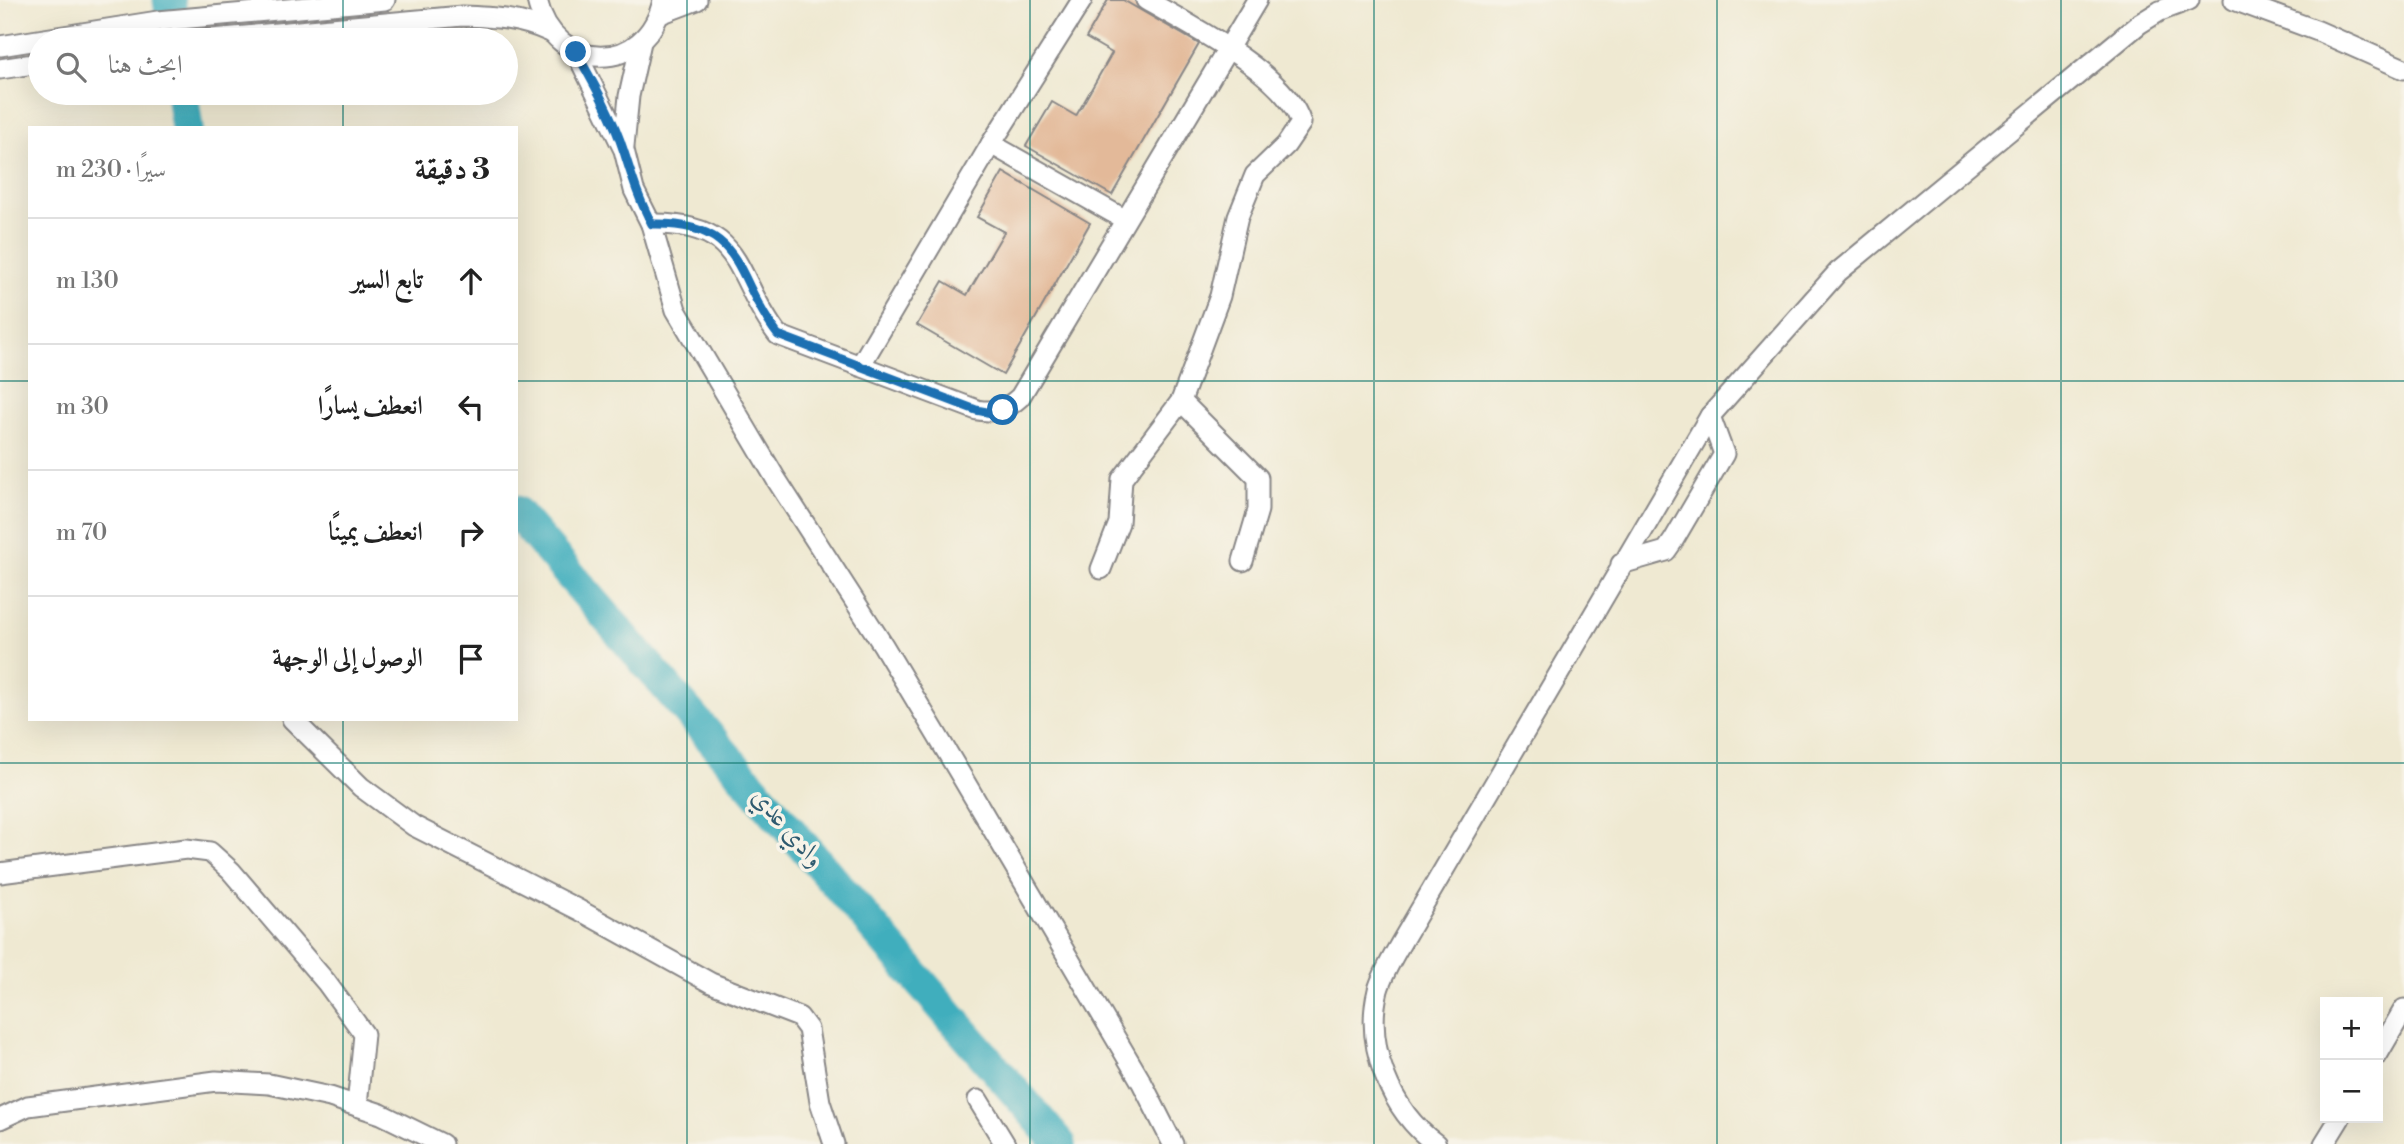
<!DOCTYPE html>
<html lang="ar">
<head>
<meta charset="utf-8">
<style>
  :root { --surface:#fff; --page:#f6f6f6; --text:#222; --muted:#767676; --line:#e0e0e0 }
  body { margin:0; font-family:"Libre Bodoni",Amiri,serif; background:var(--page); color:var(--text); direction:rtl }
  .controls { position:absolute; right:21px; bottom:21px; display:grid; overflow:hidden; border-radius:0px; box-shadow:0 7px 28px #0002 }
  .controls button { width:63px; height:63px; display:grid; place-items:center; padding:0; border:0; border-bottom:2px solid var(--line); background:var(--surface); color:var(--text); font:35px sans-serif }
  .stop { position:absolute; width:21px; height:21px; margin:-16px; border:5px solid #1f6fb2; border-radius:50%; background:#fff }
  .stop.end { background:#1f6fb2; border-color:#fff; box-shadow:0 2px 7px #0008 }
  .list { margin:0; padding:0; list-style:none }
  h2 { display:flex; justify-content:space-between; align-items:center; height:91px; margin:0; padding:0 28px; font-size:30px }
  h2 small { font-size:23px; font-weight:400; color:var(--muted) }
  .list li { display:grid; grid-template-columns:46px 1fr auto; gap:21px; align-items:center; box-sizing:border-box; height:126px; padding:0 28px; border-top:2px solid var(--line) }
  .list b { display:block; font-size:26px; white-space:nowrap }
  .list em { font-size:23px; font-style:normal; color:var(--muted) }
  .icon { flex:none; width:38px; height:38px; fill:none; stroke:currentColor; stroke-width:2; stroke-linecap:round; stroke-linejoin:round }
  .map { position:relative; flex:none; width:2404px; height:1144px; overflow:hidden; direction:ltr }
  .search { position:absolute; background:var(--surface); box-shadow:0 7px 28px #0002; left:28px; top:28px; width:490px; height:77px; display:flex; align-items:center; gap:18px; box-sizing:border-box; padding:0 24px; border-radius:38px; color:var(--muted); font-size:26px }
  .panel { position:absolute; background:var(--surface); box-shadow:0 7px 28px #0002; left:28px; top:126px; width:490px; height:595px; border-radius:0px; direction:rtl }
  .map>svg:first-child { display:block }
  .lines { fill:none; stroke-linecap:round; stroke-linejoin:round }
  .river { stroke:#40aebd; stroke-width:33 }
  .building { fill:#e3b999 }
  .minor-casing { stroke:#888686; stroke-width:23 }
  .minor { stroke:#fff; stroke-width:19 }
  .route { stroke:#1f6fb2; stroke-width:9 }
  .grid { fill:none; stroke:#0f766e; stroke-width:2; stroke-opacity:0.55 }
  .labels { text-anchor:middle; dominant-baseline:central; stroke-width:7; stroke-linejoin:round; paint-order:stroke }
  .water-label { font-size:26px; font-style:italic; fill:#2e5a6f; stroke:#f7f3e8 }
</style>
</head>
<body>
<div class="map">
<svg width="2404" height="1144" viewBox="0 0 2404 1144">
  <rect width="100%" height="100%" fill="#f7f3e8"/>
  <filter id="ink" filterUnits="userSpaceOnUse"><feTurbulence type="fractalNoise" baseFrequency=".0143" numOctaves="2"/><feDisplacementMap in="SourceGraphic" scale="14" xChannelSelector="R" yChannelSelector="G"/><feConvolveMatrix kernelMatrix="1 2 1 2 8 2 1 2 1" color-interpolation-filters="sRGB"/></filter>
  <filter id="wash" filterUnits="userSpaceOnUse"><feTurbulence type="fractalNoise" baseFrequency=".00686" numOctaves="4" result="noise"/><feDisplacementMap in="SourceGraphic" scale="28" xChannelSelector="R" yChannelSelector="G"/><feGaussianBlur stdDeviation="1.57" result="paint"/><feColorMatrix in="noise" values="0 0 0 0 0 0 0 0 0 0 0 0 0 0 0 0 0 1.4 0 .05"/><feComposite in="paint" operator="in"/></filter>
  <g filter="url(#wash)">
    <rect width="100%" height="100%" fill="#efe9d2"/>
    <g class="lines">
      <g class="river">
        <path d="M 169,0 L 175,40"/>
        <path d="M 182,93 L 187,128"/>
        <path d="M 516,512 L 1060,1144"/>
      </g>
    </g>
    <g id="blocks">
      <g class="building">
        <path d="M 1108,0 L 1123,0 L 1199,44 L 1112,195 L 1026,146 L 1052,102 L 1076,116 L 1112,53 L 1086,38 Z"/>
        <path d="M 1003,172 L 1090,223 L 1003,375 L 917,325 L 943,281 L 967,295 L 1004,232 L 977,217 Z"/>
      </g>
    </g>
  </g>
  <g filter="url(#ink)">
    <use href="#blocks" fill-opacity="0" stroke="#888686" stroke-width="2"/>
    <g class="lines">
      <g class="minor-casing">
        <g id="minor">
          <path d="M 537,0 C 554,74 647,76 663,0"/>
          <path d="M 2234,0 L 2318,31 L 2404,69"/>
          <path d="M 660,14 L 697,0"/>
          <path d="M 201,40 L 462,16 C 493,17 521,18 550,32"/>
          <path d="M 0,46 L 158,21 L 385,0"/>
          <path d="M 576,52 L 624,150 L 634,190 L 651,224 L 676,310 L 776,479 L 883,645 L 959,772 L 1142,1083 L 1173,1144"/>
          <path d="M 0,69 L 40,63"/>
          <path d="M 991,144 L 1124,219"/>
          <path d="M 624,146 L 629,96 L 641,42"/>
          <path d="M 651,224 C 747,222 733,277 778,335 L 977,410 C 995,413 1006,410 1020,397 L 1257,0"/>
          <path d="M 860,366 L 991,144 L 1082,0"/>
          <path d="M 1181,401 L 1258,478 L 1258,510 L 1243,561"/>
          <path d="M 1621,564 L 1666,551 L 1673,541 L 1724,454 L 1710,416"/>
          <path d="M 1101,569 L 1119,523 L 1122,479 L 1181,401 L 1220,296 L 1238,217 L 1255,175 L 1286,145 L 1301,123 C 1287,74 1189,25 1146,0"/>
          <path d="M 292,719 L 361,787 L 414,826 L 579,910 L 711,983 L 799,1017 L 808,1029 L 820,1102 L 834,1144"/>
          <path d="M 0,873 L 186,849 L 210,852 L 231,871 L 326,982 L 364,1034 L 357,1106"/>
          <path d="M 2378,1054 L 2404,1009"/>
          <path d="M 978,1100 L 1005,1144"/>
          <path d="M 0,1119 L 28,1106 L 216,1081 L 269,1084 L 330,1097 L 381,1114 L 442,1144"/>
          <path d="M 1436,1144 C 1391,1111 1364,1046 1378,990 C 1383,973 1393,957 1402,941 L 1710,416 L 1838,272 L 2139,24 L 2160,11 L 2189,0"/>
          <path d="M 2324,1144 L 2340,1118"/>
        </g>
      </g>
      <use href="#minor" class="minor"/>
    </g>
  </g>
  <g class="lines" filter="url(#ink)">
    <path class="route" d="M 576,52 C 594,84 613,117 624,152 C 632,177 639,200 652,224 C 747,222 733,277 778,335 L 976,410 L 992,413 L 1003,410"/>
  </g>
  <path class="grid" d="M 343,0 L 343,40M 687,0 L 687,1144M 1030,0 L 1030,1144M 1374,0 L 1374,1144M 1717,0 L 1717,1144M 2061,0 L 2061,1144M 343,93 L 343,128M 0,381 L 30,381M 516,381 L 2404,381M 343,719 L 343,1144M 0,763 L 2404,763"/>
  <g class="labels">
    <g class="water-label">
      <text transform="translate(788 828) rotate(49)">وادي عدي</text>
    </g>
  </g>
</svg>
<div class="controls">
<button>+</button>
<button>−</button>
</div>
<div class="stop" style="left:1003px;top:410px"></div>
<div class="stop end" style="left:576px;top:52px"></div>
<div class="search"><svg class="icon" aria-label="search" viewBox="0 0 24 24"><circle cx="10" cy="10" r="6"/><path d="M15 15l6 6"/></svg>ابحث هنا</div>
<section class="panel">
<h2>3 دقيقة<small>سيرًا · 230 m</small></h2>
<ul class="list">
<li><svg class="icon" aria-label="ahead" viewBox="0 0 24 24"><path d="M12 20V5M6 11l6-6 6 6"/></svg><div><b>تابع السير</b></div><em>130 m</em></li>
<li><svg class="icon" aria-label="left" viewBox="0 0 24 24"><path d="M17 20v-9H6M10 6l-5 5 5 5"/></svg><div><b>انعطف يسارًا</b></div><em>30 m</em></li>
<li><svg class="icon" aria-label="right" viewBox="0 0 24 24"><path d="M7 20v-9h11M14 6l5 5-5 5"/></svg><div><b>انعطف يمينًا</b></div><em>70 m</em></li>
<li><svg class="icon" aria-label="arrive" viewBox="0 0 24 24"><path d="M6 21V4h12l-3 4 3 4H6"/></svg><div><b>الوصول إلى الوجهة</b></div></li>
</ul>
</section>
</div>
</body>
</html>
